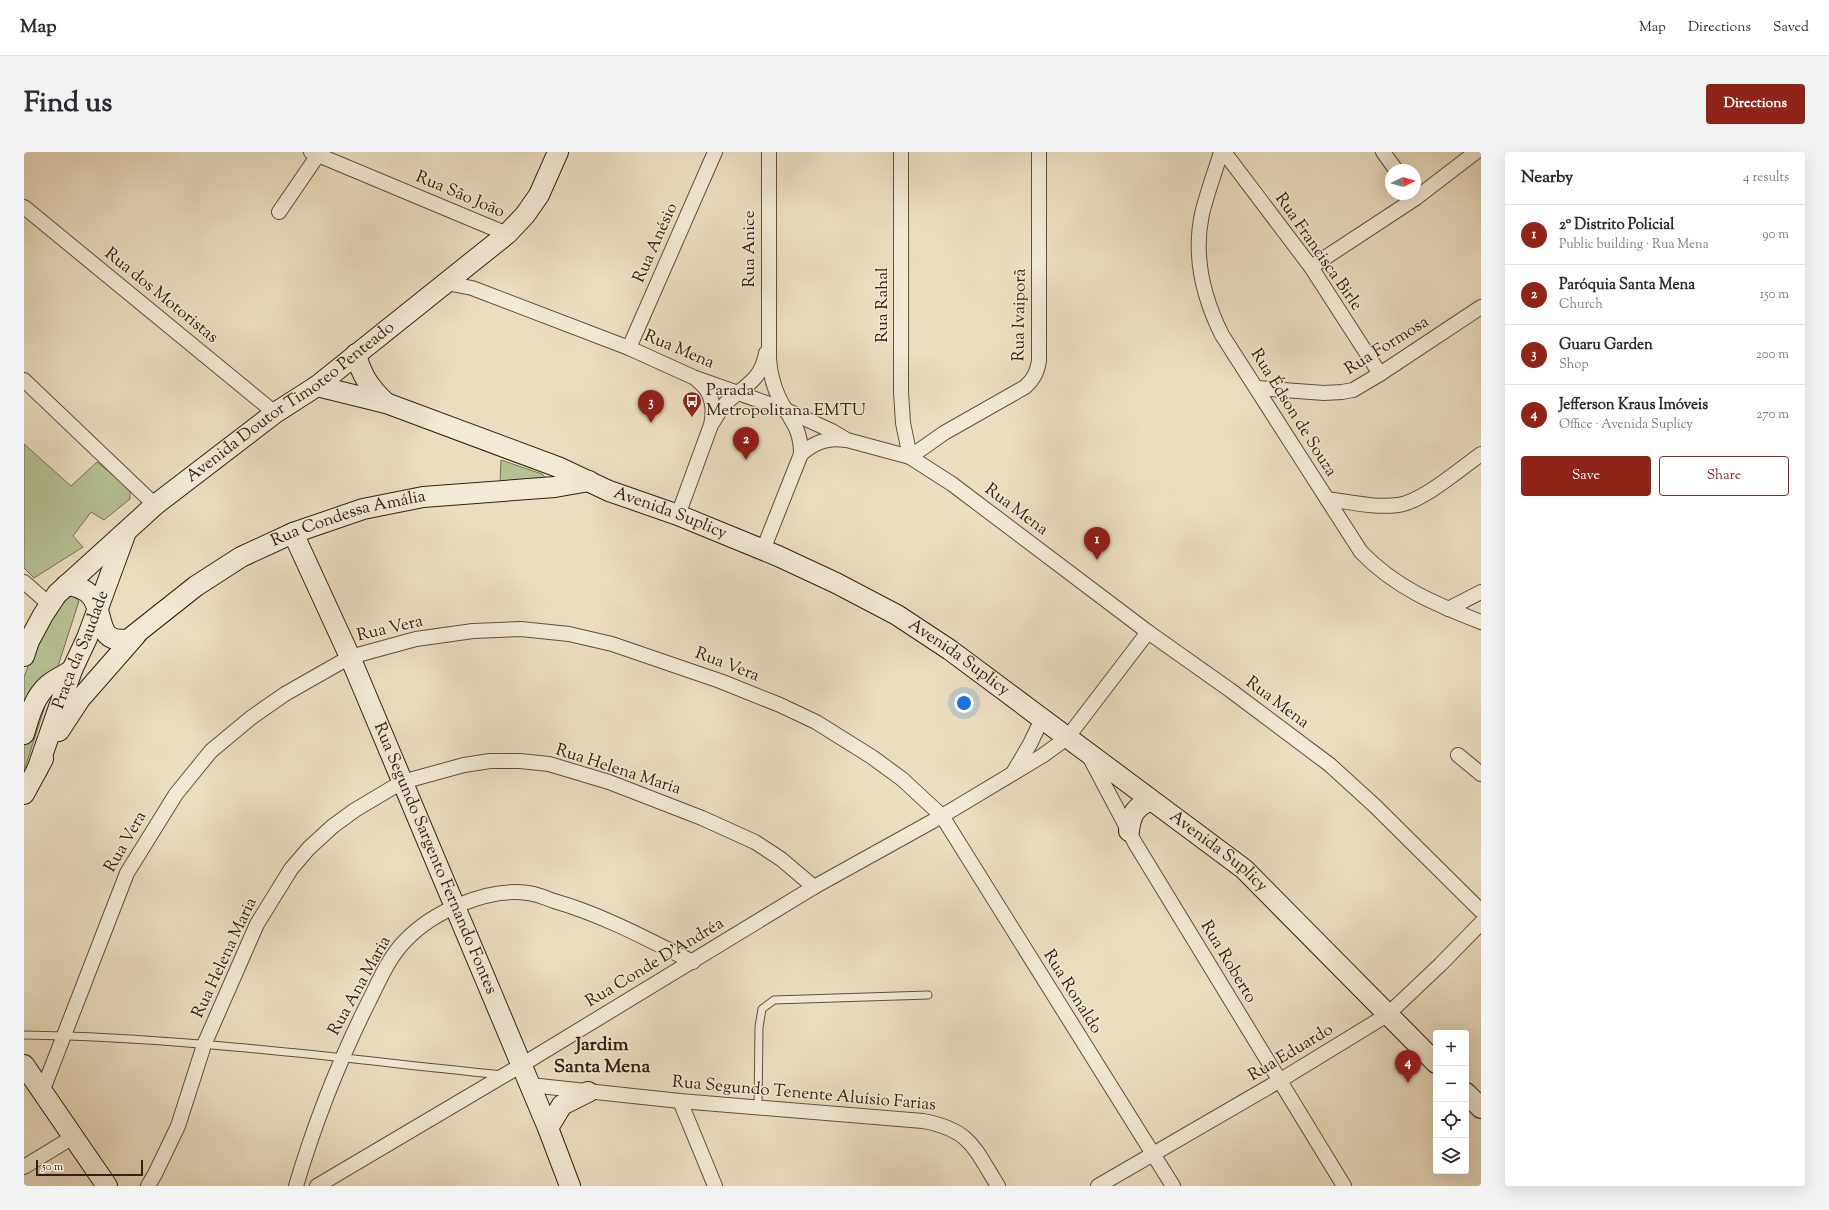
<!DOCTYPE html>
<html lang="en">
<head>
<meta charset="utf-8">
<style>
  :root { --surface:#fff; --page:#f2f2f3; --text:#2b2b33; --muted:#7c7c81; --line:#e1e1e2; --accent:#8f2418 }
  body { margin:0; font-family:"Sorts Mill Goudy",serif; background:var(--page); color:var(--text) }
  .controls { position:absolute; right:12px; bottom:12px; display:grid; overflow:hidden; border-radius:4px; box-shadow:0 4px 16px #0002 }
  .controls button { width:36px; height:36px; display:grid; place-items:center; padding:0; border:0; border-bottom:1px solid var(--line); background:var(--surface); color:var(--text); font:20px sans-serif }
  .compass { position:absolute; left:1361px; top:12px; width:36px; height:36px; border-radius:50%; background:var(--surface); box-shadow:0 4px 16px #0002; rotate:85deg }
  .scale { position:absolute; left:12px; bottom:10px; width:107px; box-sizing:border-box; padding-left:4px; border:2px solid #312111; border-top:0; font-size:11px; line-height:14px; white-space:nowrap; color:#312111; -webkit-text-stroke:3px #f2ead6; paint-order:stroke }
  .you { position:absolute; left:940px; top:551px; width:14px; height:14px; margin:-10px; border:3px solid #fff; border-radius:50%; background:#1a73e8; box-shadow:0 0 0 6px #1a73e833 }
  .badge { display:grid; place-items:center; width:26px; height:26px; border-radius:50%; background:var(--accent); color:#fff; font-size:13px; font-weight:700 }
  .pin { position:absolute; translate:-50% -33px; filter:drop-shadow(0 1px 2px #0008) }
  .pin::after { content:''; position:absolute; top:21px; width:14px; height:12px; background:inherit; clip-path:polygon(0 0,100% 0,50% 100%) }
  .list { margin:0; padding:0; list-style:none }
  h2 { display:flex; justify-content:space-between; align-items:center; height:52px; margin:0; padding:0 16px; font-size:17px }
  h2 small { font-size:13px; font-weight:400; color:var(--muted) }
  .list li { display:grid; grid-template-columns:26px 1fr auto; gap:12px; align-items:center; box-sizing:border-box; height:60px; padding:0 16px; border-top:1px solid var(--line) }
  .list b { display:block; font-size:15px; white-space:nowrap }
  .list p { margin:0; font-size:13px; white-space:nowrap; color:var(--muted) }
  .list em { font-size:13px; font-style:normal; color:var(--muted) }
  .actions { display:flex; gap:8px; padding:12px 16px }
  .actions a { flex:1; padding:9px 0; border:1px solid var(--accent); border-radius:4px; text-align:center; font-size:14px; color:var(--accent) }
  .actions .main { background:var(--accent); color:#fff }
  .icon { flex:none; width:22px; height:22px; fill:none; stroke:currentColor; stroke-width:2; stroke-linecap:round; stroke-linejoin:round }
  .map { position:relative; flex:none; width:1457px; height:1034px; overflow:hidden; border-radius:4px }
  header { display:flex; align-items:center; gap:24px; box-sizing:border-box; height:56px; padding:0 20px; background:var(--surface); border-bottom:1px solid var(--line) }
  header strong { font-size:19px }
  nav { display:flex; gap:22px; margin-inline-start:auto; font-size:14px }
  .intro { display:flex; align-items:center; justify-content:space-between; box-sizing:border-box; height:96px; padding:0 24px }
  h1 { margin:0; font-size:28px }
  .button { padding:10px 18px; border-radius:4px; background:var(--accent); color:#fff; font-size:14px; font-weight:700 }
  main { display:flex; gap:24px; padding:0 24px }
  aside { flex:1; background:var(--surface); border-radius:4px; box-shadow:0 4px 16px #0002 }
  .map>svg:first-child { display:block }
  .green { fill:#b6c193; stroke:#747152 }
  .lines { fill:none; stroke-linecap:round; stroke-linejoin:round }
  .lane-casing { stroke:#60503d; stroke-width:9 }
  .street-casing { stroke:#60503d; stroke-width:16 }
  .secondary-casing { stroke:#312111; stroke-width:22 }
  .lane { stroke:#f2ead6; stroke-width:7 }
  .street { stroke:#f2ead6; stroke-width:14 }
  .secondary { stroke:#f2ead6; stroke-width:20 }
  .labels { text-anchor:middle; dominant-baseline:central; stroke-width:3; stroke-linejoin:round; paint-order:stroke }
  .street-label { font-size:17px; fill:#312111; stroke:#f2ead6 }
  .poi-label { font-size:17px; fill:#312111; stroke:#f2ead6; text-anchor:start }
  .quarter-label { font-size:19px; font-weight:bold; fill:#312111; stroke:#f2ead6 }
</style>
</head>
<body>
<header>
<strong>Map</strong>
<nav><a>Map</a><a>Directions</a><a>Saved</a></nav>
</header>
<div class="intro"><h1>Find us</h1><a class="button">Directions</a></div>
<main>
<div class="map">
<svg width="1457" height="1034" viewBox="0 0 1457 1034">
  <rect width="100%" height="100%" fill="#ebdec0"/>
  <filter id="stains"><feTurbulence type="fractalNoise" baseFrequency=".005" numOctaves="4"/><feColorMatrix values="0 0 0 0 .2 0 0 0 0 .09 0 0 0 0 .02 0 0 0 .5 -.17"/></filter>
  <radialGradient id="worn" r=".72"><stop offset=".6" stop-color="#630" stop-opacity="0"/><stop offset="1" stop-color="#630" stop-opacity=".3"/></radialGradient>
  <g class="green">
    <path d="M 0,292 L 47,334 L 73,310 L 106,337 L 106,347 L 80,368 L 67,360 L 49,384 L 59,395 L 10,426 L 0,416 Z"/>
    <path d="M 477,308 L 518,322 L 521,325 L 517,328 L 476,330 Z"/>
    <path d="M 49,444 L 55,449 L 0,619 L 0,525 L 14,488 L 40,445 Z"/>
  </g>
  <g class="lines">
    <g class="lane-casing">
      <g id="lane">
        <path d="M 0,883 C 160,885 320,907 479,923"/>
        <path d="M 734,956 L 735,875 L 738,857 L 750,848 L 904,843"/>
      </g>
    </g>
    <g class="street-casing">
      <g id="street">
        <path d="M 287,0 L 483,82"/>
        <path d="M 877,0 L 877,240 L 879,271 L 886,305"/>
        <path d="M 1197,0 C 1191,20 1183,41 1178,62 C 1169,104 1179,145 1198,183 L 1337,400 C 1372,436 1411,452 1457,470"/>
        <path d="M 1200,0 L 1287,115 L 1356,222"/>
        <path d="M 1359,0 L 1372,18"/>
        <path d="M 0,55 L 251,261"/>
        <path d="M 255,60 L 294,3"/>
        <path d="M 1287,115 L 1392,46 L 1452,0"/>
        <path d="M 422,131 L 448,136 L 605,196 L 669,225 L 762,258 L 808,279 L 823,288 L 886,305 L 928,332 L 1124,480 L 1206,538 L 1306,613 L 1351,654 L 1457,759"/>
        <path d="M 605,196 L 691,0"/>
        <path d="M 0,228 L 131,353"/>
        <path d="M 1233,236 L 1300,241 L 1318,240 L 1329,238 L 1356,222 L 1457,155"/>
        <path d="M 689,270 C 693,264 696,257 701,252 C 719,234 737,230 742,201"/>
        <path d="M 777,302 C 791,290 804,285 822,288"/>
        <path d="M 886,305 L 920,281 L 1001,235 C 1010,227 1013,220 1015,209 L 1015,0"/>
        <path d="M 1303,347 C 1326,350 1351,356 1374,353 C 1398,350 1436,317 1457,302"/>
        <path d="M 654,363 L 687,273 C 691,255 688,239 673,228"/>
        <path d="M 739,398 L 777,302 C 777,275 766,268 755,246 C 749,233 746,220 745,207 L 745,0"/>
        <path d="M 0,430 L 25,452"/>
        <path d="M 1424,457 L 1457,440"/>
        <path d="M 1434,603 L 1457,622"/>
        <path d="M 1065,604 L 1111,691 L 1320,1034"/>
        <path d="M 989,621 L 1006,592 L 1018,567"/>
        <path d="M 506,933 L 656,949 L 899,969 C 947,978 950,996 974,1034"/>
        <path d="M 18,940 L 103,721 L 152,642 L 187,599 L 228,565 L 261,542 L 326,505 L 392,487 L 449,479 L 497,477 L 545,482 L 588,492 L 696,529 L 756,553 L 792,570 L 848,605 L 878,627 L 918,664 L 1149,1034"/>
        <path d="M 656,949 L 691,1034"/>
        <path d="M 0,1015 L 49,985"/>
        <path d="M 124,1034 L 131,1022 L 154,974 L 180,893 L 233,772 L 267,717 L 285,696 L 309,674 L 331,658 L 378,630 L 440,613 L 466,609 L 496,609 L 525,612 L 585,630 L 678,666 L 731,690 L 757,707 L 790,735"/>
        <path d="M 272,1034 C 291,970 315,909 345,849 C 355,829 365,805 381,789 C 408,760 464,735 504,741 C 513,742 522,746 530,749 C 579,763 623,787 669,810"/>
        <path d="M 293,1034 L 496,914 L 790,735 L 918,664 L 1018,604 L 1043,586 L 1124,480"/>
        <path d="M 1074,1034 L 1255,929 L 1363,863 L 1417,812 L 1457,771"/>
      </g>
    </g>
    <g class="secondary-casing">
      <g id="secondary">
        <path d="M 332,202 C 337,223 346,236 362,251"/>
        <path id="s1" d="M 293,234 L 362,251 L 534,315 L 585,339 L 654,363 L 754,404 L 812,431 L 873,463 L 926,498 L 1220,717 L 1412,911"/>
        <path id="s2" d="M 269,381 L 326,505 L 524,976 L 546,1034"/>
        <path id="s3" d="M 42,433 C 94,437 59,495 105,487 L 172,434 L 217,405 L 269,381 L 339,357 L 399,345 L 531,335 L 565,329"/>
        <path id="s4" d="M 0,504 L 5,489 L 19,463 L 33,442 L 131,353 L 251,261 L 293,234 L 483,82 L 501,63 L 515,43 L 534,0"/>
        <path d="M 35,579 L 56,547 L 112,483"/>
        <path d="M 0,582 C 5,565 10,545 24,533 C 31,527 41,523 48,518"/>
        <path id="s5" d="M 13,618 L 48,518 L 63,486 L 102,380"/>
        <path d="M 0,642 L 19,607"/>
        <path d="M 1105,679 C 1107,662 1111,655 1127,648"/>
        <path d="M 0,913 L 83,1034"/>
        <path d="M 1442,941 L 1457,956"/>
        <path d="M 524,976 L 538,953 L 564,940"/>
      </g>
    </g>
    <use href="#lane" class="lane"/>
    <use href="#street" class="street"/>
    <use href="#secondary" class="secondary"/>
  </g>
  <defs>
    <g id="bus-pin" transform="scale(1)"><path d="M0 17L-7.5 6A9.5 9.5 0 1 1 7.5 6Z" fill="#8f2418" stroke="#f2ead6"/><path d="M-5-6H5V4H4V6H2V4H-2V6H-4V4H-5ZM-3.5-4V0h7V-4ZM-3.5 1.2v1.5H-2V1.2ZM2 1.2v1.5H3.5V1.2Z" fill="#fff"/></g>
  </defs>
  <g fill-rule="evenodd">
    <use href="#bus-pin" x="668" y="249"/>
  </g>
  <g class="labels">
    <g class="street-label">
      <text transform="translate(436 43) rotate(23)">Rua São João</text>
      <text transform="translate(632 91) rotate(-66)">Rua Anésio</text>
      <text transform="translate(726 97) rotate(-90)">Rua Anice</text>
      <text transform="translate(1294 100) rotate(55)">Rua Francisca Birle</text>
      <text transform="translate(137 144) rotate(39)">Rua dos Motoristas</text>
      <text transform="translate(859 153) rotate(-90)">Rua Rahal</text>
      <text transform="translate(996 163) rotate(-89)">Rua Ivaiporã</text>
      <text transform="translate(1363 194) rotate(-32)">Rua Formosa</text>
      <text transform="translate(655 198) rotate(23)">Rua Mena</text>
      <text stroke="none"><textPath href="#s4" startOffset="373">Avenida Doutor Timoteo Penteado</textPath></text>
      <text transform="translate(1269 261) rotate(58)">Rua Édson de Souza</text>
      <text transform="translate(992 358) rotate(37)">Rua Mena</text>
      <text stroke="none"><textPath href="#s1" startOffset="376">Avenida Suplicy</textPath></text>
      <text stroke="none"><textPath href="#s3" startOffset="347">Rua Condessa Amália</textPath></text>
      <text transform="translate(366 477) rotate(-13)">Rua Vera</text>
      <text stroke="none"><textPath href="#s5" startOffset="128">Praça da Saudade</textPath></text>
      <text stroke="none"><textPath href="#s1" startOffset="700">Avenida Suplicy</textPath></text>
      <text transform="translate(703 513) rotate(21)">Rua Vera</text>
      <text transform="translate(1253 551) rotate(37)">Rua Mena</text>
      <text transform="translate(594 618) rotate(18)">Rua Helena Maria</text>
      <text transform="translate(102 690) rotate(-60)">Rua Vera</text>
      <text stroke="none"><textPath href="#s1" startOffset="1024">Avenida Suplicy</textPath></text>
      <text stroke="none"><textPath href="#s2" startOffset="355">Rua Segundo Sargento Fernando Fontes</textPath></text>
      <text transform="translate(201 806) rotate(-65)">Rua Helena Maria</text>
      <text transform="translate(1204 810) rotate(59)">Rua Roberto</text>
      <text transform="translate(631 811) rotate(-31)">Rua Conde D'Andréa</text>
      <text transform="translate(336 834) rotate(-61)">Rua Ana Maria</text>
      <text transform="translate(1048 840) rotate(58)">Rua Ronaldo</text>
      <text transform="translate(1267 901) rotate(-31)">Rua Eduardo</text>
      <text transform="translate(780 942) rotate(5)">Rua Segundo Tenente Aluísio Farias</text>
    </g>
    <g class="poi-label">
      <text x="682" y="239">Parada<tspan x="682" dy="20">Metropolitana EMTU</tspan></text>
    </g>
    <g class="quarter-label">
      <text x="578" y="893">Jardim<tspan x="578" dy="22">Santa Mena</tspan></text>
    </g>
  </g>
  <rect width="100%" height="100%" filter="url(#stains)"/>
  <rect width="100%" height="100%" fill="url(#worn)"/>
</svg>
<div class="controls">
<button>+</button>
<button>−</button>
<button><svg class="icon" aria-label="locate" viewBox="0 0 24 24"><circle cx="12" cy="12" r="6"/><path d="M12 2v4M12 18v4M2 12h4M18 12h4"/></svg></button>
<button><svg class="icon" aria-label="layers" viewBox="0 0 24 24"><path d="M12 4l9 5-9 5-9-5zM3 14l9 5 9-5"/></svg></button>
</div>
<svg class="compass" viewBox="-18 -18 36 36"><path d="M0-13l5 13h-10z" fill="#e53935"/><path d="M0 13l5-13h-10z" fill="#7c7c81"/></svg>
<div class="scale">50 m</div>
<div class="you"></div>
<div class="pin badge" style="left:1073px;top:408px">1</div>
<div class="pin badge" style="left:722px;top:308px">2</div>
<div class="pin badge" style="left:627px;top:271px">3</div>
<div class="pin badge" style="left:1384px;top:931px">4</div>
</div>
<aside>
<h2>Nearby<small>4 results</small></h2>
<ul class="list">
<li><span class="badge">1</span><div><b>2º Distrito Policial</b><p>Public building · Rua Mena</p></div><em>90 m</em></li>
<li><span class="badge">2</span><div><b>Paróquia Santa Mena</b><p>Church</p></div><em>150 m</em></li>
<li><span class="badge">3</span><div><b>Guaru Garden</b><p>Shop</p></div><em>200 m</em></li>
<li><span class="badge">4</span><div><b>Jefferson Kraus Imóveis</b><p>Office · Avenida Suplicy</p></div><em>270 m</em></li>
</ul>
<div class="actions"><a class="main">Save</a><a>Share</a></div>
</aside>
</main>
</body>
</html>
